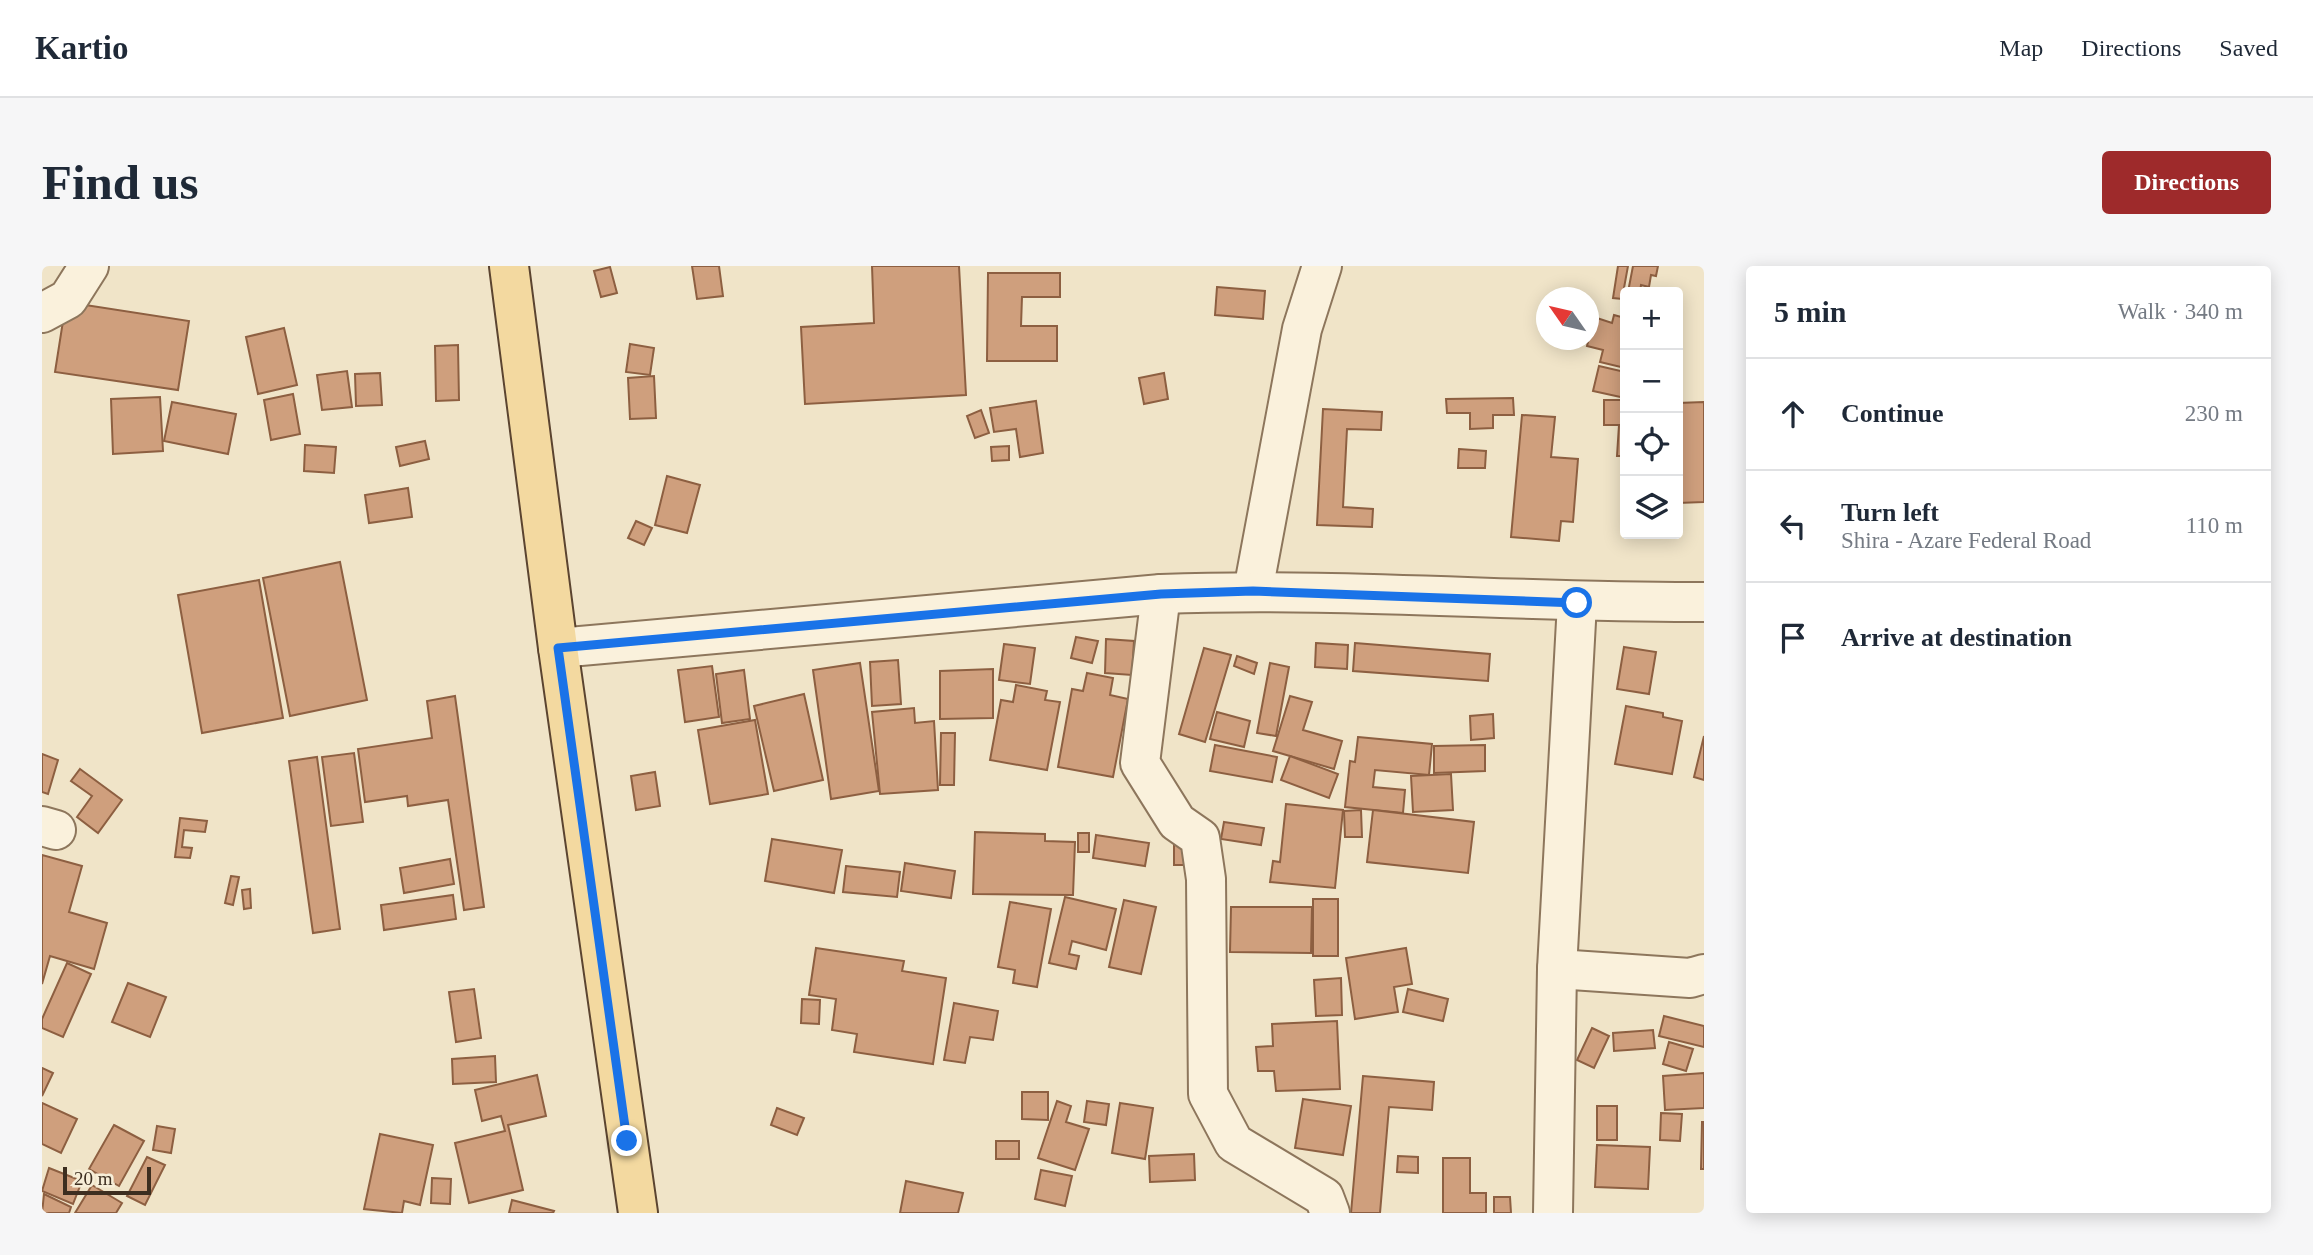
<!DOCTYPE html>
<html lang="en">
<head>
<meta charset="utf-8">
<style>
  :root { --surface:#fff; --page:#f6f6f7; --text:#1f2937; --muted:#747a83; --line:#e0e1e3; --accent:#9e2a2b }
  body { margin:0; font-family:Georgia,serif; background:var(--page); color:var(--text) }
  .controls { position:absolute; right:21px; top:21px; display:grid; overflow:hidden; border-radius:7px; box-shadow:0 4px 18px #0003 }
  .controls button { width:63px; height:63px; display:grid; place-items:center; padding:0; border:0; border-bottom:2px solid var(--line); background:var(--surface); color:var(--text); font:35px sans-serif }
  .compass { position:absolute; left:1494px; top:21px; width:63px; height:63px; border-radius:50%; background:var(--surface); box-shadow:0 4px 18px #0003; rotate:304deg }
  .scale { position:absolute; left:21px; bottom:18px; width:88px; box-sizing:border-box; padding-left:7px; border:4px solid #3d2e20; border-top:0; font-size:19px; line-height:24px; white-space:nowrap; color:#3d2e20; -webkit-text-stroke:5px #f7eed8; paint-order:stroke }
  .stop { position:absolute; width:21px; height:21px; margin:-16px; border:5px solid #1a73e8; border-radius:50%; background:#fff }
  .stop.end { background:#1a73e8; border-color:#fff; box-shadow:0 2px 7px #0008 }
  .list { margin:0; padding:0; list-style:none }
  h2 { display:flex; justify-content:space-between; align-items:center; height:91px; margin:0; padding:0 28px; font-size:30px }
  h2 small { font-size:23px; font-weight:400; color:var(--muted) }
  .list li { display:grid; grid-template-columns:46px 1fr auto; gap:21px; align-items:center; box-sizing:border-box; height:112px; padding:0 28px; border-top:2px solid var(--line) }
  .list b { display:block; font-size:26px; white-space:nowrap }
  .list p { margin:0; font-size:23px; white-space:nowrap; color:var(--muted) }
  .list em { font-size:23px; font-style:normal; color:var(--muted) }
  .icon { flex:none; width:38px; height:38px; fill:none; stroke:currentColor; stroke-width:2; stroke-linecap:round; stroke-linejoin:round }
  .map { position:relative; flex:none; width:1662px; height:947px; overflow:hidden; border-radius:7px }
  header { display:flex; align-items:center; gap:42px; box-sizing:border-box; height:98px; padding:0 35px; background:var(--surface); border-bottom:2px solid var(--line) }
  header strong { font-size:33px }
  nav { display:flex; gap:38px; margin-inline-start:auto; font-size:24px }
  .intro { display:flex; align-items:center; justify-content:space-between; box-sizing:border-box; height:168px; padding:0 42px }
  h1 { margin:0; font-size:49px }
  .button { padding:18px 32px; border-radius:7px; background:var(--accent); color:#fff; font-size:24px; font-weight:700 }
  main { display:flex; gap:42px; padding:0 42px }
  aside { flex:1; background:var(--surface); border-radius:7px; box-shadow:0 4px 18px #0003 }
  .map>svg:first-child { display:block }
  .building { fill:#cf9f7d; stroke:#8d5f41; stroke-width:2 }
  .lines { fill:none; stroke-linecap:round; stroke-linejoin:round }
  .minor-casing { stroke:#8d765c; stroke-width:42 }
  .major-casing { stroke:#5b4430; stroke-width:42 }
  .minor { stroke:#faf1dc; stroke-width:38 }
  .major { stroke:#f3d9a0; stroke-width:38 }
  .route { stroke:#1a73e8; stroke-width:9 }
</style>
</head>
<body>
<header>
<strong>Kartio</strong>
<nav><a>Map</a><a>Directions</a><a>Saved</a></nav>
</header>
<div class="intro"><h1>Find us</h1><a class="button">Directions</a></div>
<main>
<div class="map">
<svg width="1662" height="947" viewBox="0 0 1662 947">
  <rect width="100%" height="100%" fill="#f0e4c8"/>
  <g class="building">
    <path d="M 650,0 L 677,0 L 681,30 L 655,33 Z"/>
    <path d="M 830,0 L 917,0 L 924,129 L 763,138 L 759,61 L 832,57 Z"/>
    <path d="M 1576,0 L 1586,0 L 1580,33 L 1571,32 Z"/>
    <path d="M 1591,0 L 1616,0 L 1614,10 L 1609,9 L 1607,21 L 1599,19 L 1598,26 L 1586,26 Z"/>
    <path d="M 568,1 L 575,27 L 559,31 L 552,5 Z"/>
    <path d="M 946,7 L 1018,7 L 1018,31 L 980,31 L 979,60 L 1015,60 L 1015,95 L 945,95 Z"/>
    <path d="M 1175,21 L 1223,25 L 1221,53 L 1173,49 Z"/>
    <path d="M 24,36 L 147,55 L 136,124 L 13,106 Z"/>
    <path d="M 1572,49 L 1583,52 L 1583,102 L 1558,96 L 1561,84 L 1545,80 L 1552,51 L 1570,57 Z"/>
    <path d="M 242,62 L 255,119 L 216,128 L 204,71 Z"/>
    <path d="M 588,78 L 612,82 L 608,109 L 584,106 Z"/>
    <path d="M 416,79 L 417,134 L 394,135 L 393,80 Z"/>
    <path d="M 1557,100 L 1583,106 L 1583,132 L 1551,125 Z"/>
    <path d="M 305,105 L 310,141 L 280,144 L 275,109 Z"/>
    <path d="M 338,107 L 340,139 L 314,140 L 313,108 Z"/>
    <path d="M 1122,107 L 1126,133 L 1102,138 L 1097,112 Z"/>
    <path d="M 612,110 L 614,152 L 588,153 L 586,112 Z"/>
    <path d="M 251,128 L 258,168 L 229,174 L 222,134 Z"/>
    <path d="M 118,131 L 121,185 L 71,188 L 69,133 Z"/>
    <path d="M 1471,132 L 1472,149 L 1451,149 L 1451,162 L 1428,163 L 1428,147 L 1405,147 L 1404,133 Z"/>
    <path d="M 1562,134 L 1583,134 L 1583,190 L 1575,190 L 1577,159 L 1562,159 Z"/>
    <path d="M 994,135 L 1001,187 L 978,191 L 974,163 L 952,166 L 948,142 Z"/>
    <path d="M 130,136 L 194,148 L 186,188 L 122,175 Z"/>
    <path d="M 1662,136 L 1662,236 L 1636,237 L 1636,137 Z"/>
    <path d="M 1281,143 L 1340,146 L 1339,164 L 1305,163 L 1301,241 L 1331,243 L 1330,261 L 1275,259 Z"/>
    <path d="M 939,144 L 947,167 L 933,172 L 925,150 Z"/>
    <path d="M 1480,149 L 1513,151 L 1509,191 L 1536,193 L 1531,256 L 1519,255 L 1517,275 L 1469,271 Z"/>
    <path d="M 383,175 L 387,193 L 358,200 L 354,181 Z"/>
    <path d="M 263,179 L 294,181 L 292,207 L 262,205 Z"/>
    <path d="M 967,180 L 967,194 L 950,195 L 949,181 Z"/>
    <path d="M 1417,183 L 1444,185 L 1443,202 L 1416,202 Z"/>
    <path d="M 625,210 L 658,219 L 645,267 L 613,259 Z"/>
    <path d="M 366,222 L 370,251 L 327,257 L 323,229 Z"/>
    <path d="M 594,255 L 610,262 L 602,279 L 586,272 Z"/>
    <path d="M 298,296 L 325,434 L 248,450 L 221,312 Z"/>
    <path d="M 217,314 L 241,452 L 160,467 L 136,329 Z"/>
    <path d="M 1034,371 L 1056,375 L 1050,397 L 1029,392 Z"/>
    <path d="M 1064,373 L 1092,375 L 1090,409 L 1063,407 Z"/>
    <path d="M 1274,377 L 1306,379 L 1305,403 L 1273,401 Z"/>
    <path d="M 1313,377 L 1448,388 L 1446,415 L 1311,405 Z"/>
    <path d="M 962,378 L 993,382 L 988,418 L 957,414 Z"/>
    <path d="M 1582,381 L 1614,386 L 1607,428 L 1575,423 Z"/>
    <path d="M 1162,382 L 1189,389 L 1163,476 L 1137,468 Z"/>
    <path d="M 1195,390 L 1215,397 L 1212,408 L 1192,400 Z"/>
    <path d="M 856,394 L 859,438 L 830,440 L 828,396 Z"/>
    <path d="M 818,397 L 837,525 L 789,533 L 771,404 Z"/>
    <path d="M 1228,397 L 1247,401 L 1234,470 L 1215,467 Z"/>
    <path d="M 670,400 L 677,451 L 643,456 L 636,404 Z"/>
    <path d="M 951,403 L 951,452 L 898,453 L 898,405 Z"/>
    <path d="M 702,404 L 708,453 L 680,457 L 674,408 Z"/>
    <path d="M 1045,407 L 1071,412 L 1068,429 L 1086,433 L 1071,511 L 1016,501 L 1030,423 L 1041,425 Z"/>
    <path d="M 974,419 L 1005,425 L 1003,434 L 1018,436 L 1005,504 L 948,494 L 959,434 L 971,436 Z"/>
    <path d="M 762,428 L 781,514 L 732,525 L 712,440 Z"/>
    <path d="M 413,430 L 442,641 L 422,644 L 406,534 L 366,540 L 365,530 L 323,536 L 316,483 L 390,472 L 385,435 Z"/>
    <path d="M 1248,430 L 1270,436 L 1261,464 L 1300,475 L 1292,503 L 1231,485 Z"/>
    <path d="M 1584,440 L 1621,447 L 1621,451 L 1640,455 L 1630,508 L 1573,498 Z"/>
    <path d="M 872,442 L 873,457 L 892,455 L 896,524 L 838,528 L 830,446 Z"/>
    <path d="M 1175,446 L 1208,455 L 1202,481 L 1168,473 Z"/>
    <path d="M 1451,448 L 1452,472 L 1429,474 L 1428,450 Z"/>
    <path d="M 713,454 L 726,528 L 668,538 L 656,464 Z"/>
    <path d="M 899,467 L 913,467 L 912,519 L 898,519 Z"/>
    <path d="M 1662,470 L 1662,514 L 1652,511 Z"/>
    <path d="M 1316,471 L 1390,478 L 1387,509 L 1333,504 L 1331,521 L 1363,524 L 1361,547 L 1303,541 L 1308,495 L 1313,496 Z"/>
    <path d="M 1173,479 L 1235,491 L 1230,516 L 1168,505 Z"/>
    <path d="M 1443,479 L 1443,505 L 1392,507 L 1392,480 Z"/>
    <path d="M 312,487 L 321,556 L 289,560 L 280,491 Z"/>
    <path d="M 0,488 L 16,494 L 6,528 L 0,526 Z"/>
    <path d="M 1248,490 L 1296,508 L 1287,532 L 1239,514 Z"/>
    <path d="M 275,491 L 298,663 L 271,667 L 247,495 Z"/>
    <path d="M 38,503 L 80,534 L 56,567 L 35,551 L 50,530 L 29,515 Z"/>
    <path d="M 613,506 L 618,540 L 594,544 L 589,510 Z"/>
    <path d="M 1409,508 L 1411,544 L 1371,546 L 1369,510 Z"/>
    <path d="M 1244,538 L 1301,544 L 1293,622 L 1228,616 L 1231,595 L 1238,596 Z"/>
    <path d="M 1319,544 L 1320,571 L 1303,571 L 1302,545 Z"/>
    <path d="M 1331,544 L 1432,556 L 1426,607 L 1325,596 Z"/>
    <path d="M 138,552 L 165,555 L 163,566 L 142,564 L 140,581 L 150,582 L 148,592 L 133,591 Z"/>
    <path d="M 1182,556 L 1222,562 L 1219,579 L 1179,573 Z"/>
    <path d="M 933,566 L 1003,568 L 1003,575 L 1033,576 L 1031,629 L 931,628 Z"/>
    <rect x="1036" y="567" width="11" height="19"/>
    <path d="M 1054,569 L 1107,577 L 1103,600 L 1051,592 Z"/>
    <path d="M 730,573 L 800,584 L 792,627 L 723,615 Z"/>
    <path d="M 1132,579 L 1153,579 L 1152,599 L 1132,599 Z"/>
    <path d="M 0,589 L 40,600 L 27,646 L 65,657 L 52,703 L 8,690 L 0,718 Z"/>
    <path d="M 408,593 L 412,618 L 362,627 L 358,602 Z"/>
    <path d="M 863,597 L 913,605 L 909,632 L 859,625 Z"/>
    <path d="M 804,600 L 858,606 L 855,631 L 801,626 Z"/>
    <path d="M 189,610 L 197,611 L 191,639 L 183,637 Z"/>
    <path d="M 208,623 L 209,642 L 202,643 L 200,624 Z"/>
    <path d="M 411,629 L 414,653 L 342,664 L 339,639 Z"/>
    <path d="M 1023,631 L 1074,643 L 1064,684 L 1030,675 L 1027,688 L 1037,690 L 1034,703 L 1007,697 Z"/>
    <rect x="1271" y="633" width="25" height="57"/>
    <path d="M 1082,634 L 1114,641 L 1099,708 L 1067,701 Z"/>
    <path d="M 968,636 L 1009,643 L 995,721 L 971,717 L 973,704 L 956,701 Z"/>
    <path d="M 1189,641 L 1270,641 L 1269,687 L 1188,686 Z"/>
    <path d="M 774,682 L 862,695 L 860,705 L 904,712 L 891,798 L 812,786 L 815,768 L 790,764 L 794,733 L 767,729 Z"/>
    <path d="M 1364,682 L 1370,718 L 1352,721 L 1356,746 L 1313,753 L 1304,692 Z"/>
    <path d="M 25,697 L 49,708 L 21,771 L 0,762 L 0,753 Z"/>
    <path d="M 1299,712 L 1300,749 L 1274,750 L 1272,714 Z"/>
    <path d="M 86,717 L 124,731 L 108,771 L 70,756 Z"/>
    <path d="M 432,723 L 439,772 L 414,776 L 407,726 Z"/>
    <path d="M 1366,723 L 1406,733 L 1401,755 L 1361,746 Z"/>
    <path d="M 760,733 L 778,734 L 777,758 L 759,757 Z"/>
    <path d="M 912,737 L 956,745 L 951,774 L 928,771 L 923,797 L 902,794 Z"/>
    <path d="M 1622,750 L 1662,760 L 1662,781 L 1617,770 Z"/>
    <path d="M 1295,755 L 1298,823 L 1234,825 L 1232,805 L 1216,805 L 1214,781 L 1231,780 L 1230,758 Z"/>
    <path d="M 1550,762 L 1567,770 L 1552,802 L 1535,794 Z"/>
    <path d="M 1611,764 L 1613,782 L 1572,785 L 1571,767 Z"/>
    <path d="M 1627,776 L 1651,783 L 1644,805 L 1621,798 Z"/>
    <path d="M 453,790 L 454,816 L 411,818 L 410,793 Z"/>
    <path d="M 0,802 L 11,807 L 0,830 Z"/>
    <path d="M 1662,807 L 1662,842 L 1623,844 L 1621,810 Z"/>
    <path d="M 495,809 L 504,850 L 466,859 L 481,924 L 427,937 L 413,877 L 463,865 L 459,850 L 440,855 L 433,824 Z"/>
    <path d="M 1321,810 L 1392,816 L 1390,844 L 1347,841 L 1338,947 L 1309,947 Z"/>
    <path d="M 980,826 L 1006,826 L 1006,854 L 980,853 Z"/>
    <path d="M 1261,833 L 1309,840 L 1301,889 L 1253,882 Z"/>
    <path d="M 1015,835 L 1029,840 L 1024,856 L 1047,863 L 1033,904 L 996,892 Z"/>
    <path d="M 1045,835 L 1067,838 L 1064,859 L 1042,856 Z"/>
    <path d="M 0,837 L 35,853 L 19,887 L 0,878 Z"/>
    <path d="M 1078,837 L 1111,842 L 1103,893 L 1070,887 Z"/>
    <rect x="1555" y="840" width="20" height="34"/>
    <path d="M 735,842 L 762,852 L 755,869 L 729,859 Z"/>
    <path d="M 1619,847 L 1640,848 L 1638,875 L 1618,874 Z"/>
    <path d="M 1660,856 L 1662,856 L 1662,903 L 1659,903 Z"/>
    <path d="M 72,859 L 102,875 L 77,920 L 47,903 Z"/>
    <path d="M 115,860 L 133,863 L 129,887 L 111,884 Z"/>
    <path d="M 338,868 L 391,879 L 378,939 L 362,935 L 360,947 L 322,943 Z"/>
    <rect x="954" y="875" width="23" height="18"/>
    <path d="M 1555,879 L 1608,881 L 1606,923 L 1553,921 Z"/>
    <path d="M 1152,888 L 1153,914 L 1108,916 L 1107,890 Z"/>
    <path d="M 1356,890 L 1376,891 L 1376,907 L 1355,906 Z"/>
    <path d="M 105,891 L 123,899 L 103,939 L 85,930 Z"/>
    <path d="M 1401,892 L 1428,892 L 1428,927 L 1444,927 L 1444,947 L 1401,947 Z"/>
    <path d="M 7,902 L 40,915 L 31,938 L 0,925 Z"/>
    <path d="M 999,904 L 1030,910 L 1023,940 L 993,933 Z"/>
    <path d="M 390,912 L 409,913 L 408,938 L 389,937 Z"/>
    <path d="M 864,915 L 921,927 L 916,947 L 858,947 Z"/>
    <path d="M 50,919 L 80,937 L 74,947 L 33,947 Z"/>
    <path d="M 2,928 L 29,941 L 27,947 L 0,947 Z"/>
    <path d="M 1452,931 L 1468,931 L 1469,947 L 1452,947 Z"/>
    <path d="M 470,934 L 512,945 L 511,947 L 467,947 Z"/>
  </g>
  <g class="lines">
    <g class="minor-casing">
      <g id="minor">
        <path d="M 0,47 L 26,33 L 47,0"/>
        <path d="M 1211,325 L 1260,63 L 1280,0"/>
        <path d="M 1119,328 L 1098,497 L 1135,556 L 1158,572 L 1164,613 L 1166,828 L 1192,877 L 1282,931 L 1288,947"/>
        <path d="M 516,382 L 1119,328 C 1300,321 1481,337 1662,336"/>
        <path d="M 0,560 L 14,564"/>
        <path d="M 1515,703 L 1648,712 L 1662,708"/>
        <path d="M 1511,947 L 1515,703 L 1535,337"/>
      </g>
    </g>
    <g class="major-casing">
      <path id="major" d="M 467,0 L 516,382 L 596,947"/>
    </g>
    <use href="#minor" class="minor"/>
    <use href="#major" class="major"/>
  </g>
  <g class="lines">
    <path class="route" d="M 585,875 L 516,382 L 1119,328 L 1211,325 L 1535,337"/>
  </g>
</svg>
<div class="controls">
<button>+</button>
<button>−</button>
<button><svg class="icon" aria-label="locate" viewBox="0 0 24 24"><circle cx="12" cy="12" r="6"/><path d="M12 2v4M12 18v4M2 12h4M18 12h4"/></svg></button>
<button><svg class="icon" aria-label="layers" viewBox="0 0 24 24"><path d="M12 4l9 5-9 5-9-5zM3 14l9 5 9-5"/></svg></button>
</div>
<svg class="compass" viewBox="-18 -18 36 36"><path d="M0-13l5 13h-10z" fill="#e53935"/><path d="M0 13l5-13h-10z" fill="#747a83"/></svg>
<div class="scale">20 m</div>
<div class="stop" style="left:1535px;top:337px"></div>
<div class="stop end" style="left:585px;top:875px"></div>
</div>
<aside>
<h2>5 min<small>Walk · 340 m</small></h2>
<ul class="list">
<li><svg class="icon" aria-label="ahead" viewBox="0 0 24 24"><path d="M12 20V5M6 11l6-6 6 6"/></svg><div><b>Continue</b></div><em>230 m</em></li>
<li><svg class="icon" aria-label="left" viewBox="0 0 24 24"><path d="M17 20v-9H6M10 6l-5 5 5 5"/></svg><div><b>Turn left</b><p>Shira - Azare Federal Road</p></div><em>110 m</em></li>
<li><svg class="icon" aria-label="arrive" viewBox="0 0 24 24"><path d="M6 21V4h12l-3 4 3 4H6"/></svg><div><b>Arrive at destination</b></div></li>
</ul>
</aside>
</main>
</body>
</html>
